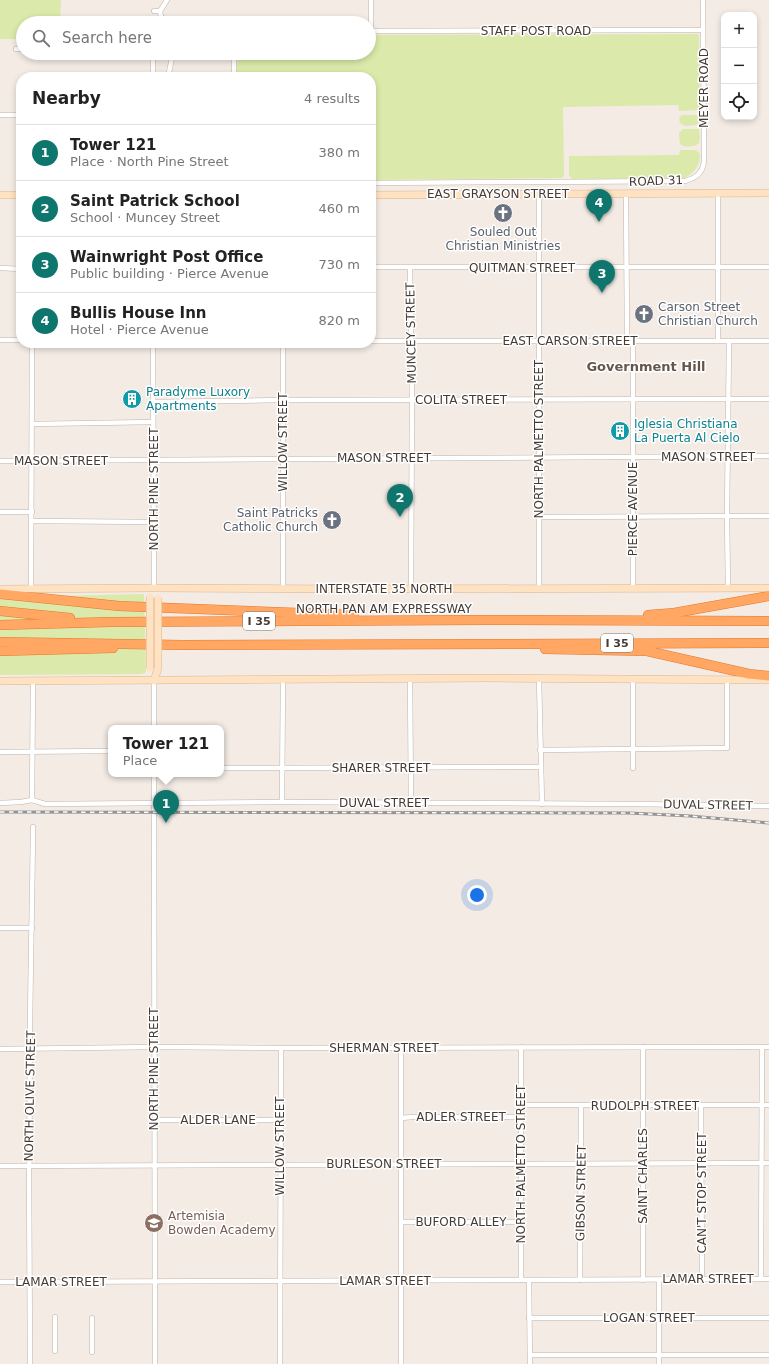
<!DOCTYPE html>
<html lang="en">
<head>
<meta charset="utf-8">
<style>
  :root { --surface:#fff; --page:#f6f6f6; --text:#222; --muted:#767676; --line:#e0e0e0; --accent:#0f766e }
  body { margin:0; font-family:"DejaVu Sans",sans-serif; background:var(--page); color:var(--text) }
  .controls { position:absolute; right:12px; top:12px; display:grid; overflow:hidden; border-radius:8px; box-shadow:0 2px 6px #0003 }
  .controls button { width:36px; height:36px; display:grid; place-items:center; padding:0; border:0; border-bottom:1px solid var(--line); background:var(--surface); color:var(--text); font:20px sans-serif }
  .you { position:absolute; left:477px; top:895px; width:14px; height:14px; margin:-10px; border:3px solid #fff; border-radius:50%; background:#1a73e8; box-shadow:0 0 0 6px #1a73e833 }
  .badge { display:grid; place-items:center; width:26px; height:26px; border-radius:50%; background:var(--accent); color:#fff; font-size:13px; font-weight:700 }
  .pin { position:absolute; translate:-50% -33px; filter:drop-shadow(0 1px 2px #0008) }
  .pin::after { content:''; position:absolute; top:21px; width:14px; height:12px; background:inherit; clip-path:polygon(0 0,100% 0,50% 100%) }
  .popup { position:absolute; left:108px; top:725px; width:116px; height:52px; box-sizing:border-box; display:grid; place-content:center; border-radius:8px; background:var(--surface); filter:drop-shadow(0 1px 3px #0005); font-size:13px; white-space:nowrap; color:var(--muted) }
  .popup b { font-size:15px; color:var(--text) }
  .popup::after { content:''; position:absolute; left:50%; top:100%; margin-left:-8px; border:8px solid transparent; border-top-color:var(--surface) }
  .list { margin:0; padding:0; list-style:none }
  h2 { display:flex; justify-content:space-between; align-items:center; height:52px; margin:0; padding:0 16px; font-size:17px }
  h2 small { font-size:13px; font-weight:400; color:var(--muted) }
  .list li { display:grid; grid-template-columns:26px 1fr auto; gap:12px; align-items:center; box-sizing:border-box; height:56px; padding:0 16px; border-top:1px solid var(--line) }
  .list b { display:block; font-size:15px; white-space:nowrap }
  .list p { margin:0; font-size:13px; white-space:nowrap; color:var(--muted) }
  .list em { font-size:13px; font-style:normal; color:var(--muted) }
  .icon { flex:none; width:22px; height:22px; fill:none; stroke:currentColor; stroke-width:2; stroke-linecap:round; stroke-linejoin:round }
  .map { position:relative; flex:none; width:769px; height:1364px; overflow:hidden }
  .search { position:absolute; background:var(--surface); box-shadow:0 2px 6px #0003; left:16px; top:16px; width:360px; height:44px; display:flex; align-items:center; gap:10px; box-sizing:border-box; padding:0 14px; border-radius:22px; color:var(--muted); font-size:15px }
  .panel { position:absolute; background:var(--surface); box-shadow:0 2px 6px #0003; left:16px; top:72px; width:360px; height:276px; border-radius:16px }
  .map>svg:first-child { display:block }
  .green { fill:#dbeaaa }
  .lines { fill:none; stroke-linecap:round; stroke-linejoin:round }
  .street-casing { stroke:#c2b3a9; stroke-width:5.5 }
  .secondary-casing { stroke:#d9b693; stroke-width:8 }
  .highway-casing { stroke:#e4772c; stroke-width:10 }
  .street { stroke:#fff; stroke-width:4.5 }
  .secondary { stroke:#ffe2c2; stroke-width:7 }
  .highway { stroke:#ffa763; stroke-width:9 }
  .rail-casing { stroke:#949494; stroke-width:3 }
  .rail { stroke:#fff; stroke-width:1.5; stroke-dasharray:4.5; stroke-linecap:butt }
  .secondary-bridge-casing { stroke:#d9b693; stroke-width:8; stroke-linecap:butt }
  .secondary-bridge { stroke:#ffe2c2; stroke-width:7 }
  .labels { text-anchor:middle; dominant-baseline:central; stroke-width:3; stroke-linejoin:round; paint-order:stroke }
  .shield { fill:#fff; stroke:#7d7571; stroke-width:1 }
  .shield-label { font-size:11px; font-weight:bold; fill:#453a34 }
  .street-label { font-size:12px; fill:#453a34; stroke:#fff }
  .worship-label { font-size:12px; fill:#5b616d; stroke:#fff }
  .culture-label { font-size:12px; fill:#0d838f; stroke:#fff; text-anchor:start }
  .education-label { font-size:12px; fill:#785e54; stroke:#fff; text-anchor:start }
  .neighbourhood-label { font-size:13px; font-weight:bold; fill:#68554a; stroke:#fff }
</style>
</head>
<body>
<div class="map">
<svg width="769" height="1364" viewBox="0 0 769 1364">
  <rect width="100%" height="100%" fill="#f3ebe4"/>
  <g class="green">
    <path d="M 0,0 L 61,0 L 60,23 L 23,23 L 23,39 L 0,39 Z"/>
    <path d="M 698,34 L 699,36 L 700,101 L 700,107 L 698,110 L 679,111 L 678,105 L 563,107 L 564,175 L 563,177 L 561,178 L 371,180 L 371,77 L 236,77 L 238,57 L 242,53 L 369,53 L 369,35 Z"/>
    <path d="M 682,115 L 696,115 L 699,117 L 699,123 L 696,125 L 685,126 L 680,123 L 679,118 Z"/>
    <path d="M 683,129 L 699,129 L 700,137 L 699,143 C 695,147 685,148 680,144 L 679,133 Z"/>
    <path d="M 680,150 L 696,150 L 700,154 C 700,166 695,171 685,178 L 572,179 L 569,175 L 569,156 L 679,155 Z"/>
    <path d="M 0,593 L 55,596 L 144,594 L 146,671 L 145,673 L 141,674 L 0,675 Z"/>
  </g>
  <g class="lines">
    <g class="street-casing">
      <g id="street">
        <path d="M 154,11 L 160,11 L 167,0"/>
        <path d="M 160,11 L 161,17 L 169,23"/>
        <path d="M 369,31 L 703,30"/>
        <path d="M 371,31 L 371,0"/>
        <path d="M 16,49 L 23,49"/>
        <path d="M 153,53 L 153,77"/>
        <path d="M 168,77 L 173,53"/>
        <path d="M 234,77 L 234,60 L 239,53"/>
        <path d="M 0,115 L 21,115"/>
        <path d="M 371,183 L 685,181 C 696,178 703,173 704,161 L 703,0"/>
        <path d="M 626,194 L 627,336 L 633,341 L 633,588"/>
        <path d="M 371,267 L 769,267"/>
        <path d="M 0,268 L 21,269"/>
        <path d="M 410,268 L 412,400 L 411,589"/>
        <path d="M 0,340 L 21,340"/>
        <path d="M 371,341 L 769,341"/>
        <path d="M 718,341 L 718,193"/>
        <path d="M 153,343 L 154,588"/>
        <path d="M 153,402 L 283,400 L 769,399"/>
        <path d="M 32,424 L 153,422"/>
        <path d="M 0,461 L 769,456"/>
        <path d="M 0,512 L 32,512"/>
        <path d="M 539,517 L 769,516"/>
        <path d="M 32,521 L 154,522"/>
        <path d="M 539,588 L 539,194"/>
        <path d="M 728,588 L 727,516 L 729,341"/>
        <path d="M 31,589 L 32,343"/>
        <path d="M 283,589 L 283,343"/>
        <path d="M 410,679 L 411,804"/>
        <path d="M 539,679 L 542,804"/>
        <path d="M 633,679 L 633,768"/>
        <path d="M 154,728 L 154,681"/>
        <path d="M 540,750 L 727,748 L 727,680"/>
        <path d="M 0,752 L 111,751"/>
        <path d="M 221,768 L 541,767"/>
        <path d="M 154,774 L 155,1364"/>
        <path d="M 32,800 L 33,681"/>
        <path d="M 282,802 L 283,680"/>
        <path d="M 0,803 L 21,802 L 32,800 L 45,804 L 282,802 L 634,804 L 769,806"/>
        <path d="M 0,928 L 32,928"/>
        <path d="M 521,1047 L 521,1280"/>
        <path d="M 643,1047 L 643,1280"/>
        <path d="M 0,1049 L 154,1047 L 281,1048 L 769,1047"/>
        <path d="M 521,1105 L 769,1105"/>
        <path d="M 701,1106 L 702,1279"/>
        <path d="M 401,1118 L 412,1117 L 522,1117"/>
        <path d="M 155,1120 L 281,1120"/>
        <path d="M 0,1166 L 769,1163"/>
        <path d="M 401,1222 L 521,1222"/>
        <path d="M 761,1279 L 762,1047"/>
        <path d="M 529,1280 L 530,1364"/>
        <path d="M 580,1280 L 581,1106"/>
        <path d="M 659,1280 L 659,1364"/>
        <path d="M 0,1282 L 769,1279"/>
        <path d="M 55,1317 L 55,1351"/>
        <path d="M 529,1318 L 769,1318"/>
        <path d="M 92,1352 L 92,1318"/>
        <path d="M 530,1355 L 769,1355"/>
        <path d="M 30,1364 L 29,1165 L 30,1158 C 28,1048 32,938 33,827"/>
        <path d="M 280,1364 L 281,1048"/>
        <path d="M 401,1364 L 401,1048"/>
      </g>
    </g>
    <g class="secondary-casing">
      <g id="secondary">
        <path d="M 0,195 L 21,195"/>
        <path d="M 371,195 L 769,193"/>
        <path d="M 0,589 L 154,588 L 353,589 L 769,588"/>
        <path d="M 0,681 L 488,678 L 769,680"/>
        <path d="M 154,681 L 158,668"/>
      </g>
    </g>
    <g class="highway-casing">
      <g id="highway">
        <path d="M 0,594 L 119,606 L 354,615"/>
        <path d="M 0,611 L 70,618"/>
        <path d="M 648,615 L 674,613 L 769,596"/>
        <path d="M 0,625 L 111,622 L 484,620 L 769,621"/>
        <path d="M 0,642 L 183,645 L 769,643"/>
        <path d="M 545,649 L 647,651 L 749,674 L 769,676"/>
        <path d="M 0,651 L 113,648"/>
      </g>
    </g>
    <use href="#street" class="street"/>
    <use href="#secondary" class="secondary"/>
    <use href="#highway" class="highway"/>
    <g class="rail-casing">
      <path id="rail" d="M 0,812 L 629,813 L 690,816 L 769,823"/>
    </g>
    <use href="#rail" class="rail"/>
    <g class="secondary-bridge-casing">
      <g id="secondary-bridge">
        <path d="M 150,597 L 150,668"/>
        <path d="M 158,598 L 158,668"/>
      </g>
    </g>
    <use href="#secondary-bridge" class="secondary-bridge"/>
  </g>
  <defs>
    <g id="church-disc" transform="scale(1)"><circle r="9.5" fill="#6b7280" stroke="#fff"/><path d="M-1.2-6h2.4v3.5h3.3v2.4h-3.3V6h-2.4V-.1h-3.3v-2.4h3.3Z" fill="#fff"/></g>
    <g id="building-disc" transform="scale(1)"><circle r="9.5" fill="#0f9aa8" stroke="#fff"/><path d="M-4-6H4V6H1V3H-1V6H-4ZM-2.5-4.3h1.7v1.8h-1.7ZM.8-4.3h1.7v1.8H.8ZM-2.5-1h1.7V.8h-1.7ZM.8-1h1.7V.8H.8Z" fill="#fff"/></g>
    <g id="school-disc" transform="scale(1)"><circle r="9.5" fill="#8d6e63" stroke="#fff"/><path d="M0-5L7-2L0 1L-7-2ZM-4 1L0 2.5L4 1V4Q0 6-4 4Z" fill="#fff"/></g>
  </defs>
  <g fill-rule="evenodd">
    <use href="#church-disc" x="503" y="213"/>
    <use href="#church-disc" x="644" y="314"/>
    <use href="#building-disc" x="132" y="399"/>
    <use href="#building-disc" x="620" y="431"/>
    <use href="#church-disc" x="332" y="520"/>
    <use href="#school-disc" x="154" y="1223"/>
  </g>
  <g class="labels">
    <g class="shield">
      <rect x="243" y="612" width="32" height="18" rx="3"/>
      <rect x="601" y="634" width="32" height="18" rx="3"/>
    </g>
    <g class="shield-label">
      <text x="259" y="621">I 35</text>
      <text x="617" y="643">I 35</text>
    </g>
    <g class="street-label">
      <text x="536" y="31">STAFF POST ROAD</text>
      <text transform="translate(704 88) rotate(-90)">MEYER ROAD</text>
      <text transform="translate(656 181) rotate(-2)">ROAD 31</text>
      <text x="498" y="194">EAST GRAYSON STREET</text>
      <text x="522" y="268">QUITMAN STREET</text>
      <text transform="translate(411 333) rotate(-91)">MUNCEY STREET</text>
      <text x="570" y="341">EAST CARSON STREET</text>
      <text x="461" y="400">COLITA STREET</text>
      <text transform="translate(539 439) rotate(-90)">NORTH PALMETTO STREET</text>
      <text transform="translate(283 442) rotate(-90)">WILLOW STREET</text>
      <text x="708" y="457">MASON STREET</text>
      <text x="384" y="458">MASON STREET</text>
      <text x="61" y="461">MASON STREET</text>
      <text transform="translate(154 489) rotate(-90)">NORTH PINE STREET</text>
      <text transform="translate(633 509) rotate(-90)">PIERCE AVENUE</text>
      <text x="384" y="589">INTERSTATE 35 NORTH</text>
      <text x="384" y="609">NORTH PAN AM EXPRESSWAY</text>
      <text x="381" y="768">SHARER STREET</text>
      <text x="384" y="803">DUVAL STREET</text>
      <text transform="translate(708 805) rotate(1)">DUVAL STREET</text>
      <text x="384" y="1048">SHERMAN STREET</text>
      <text transform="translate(154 1069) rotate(-90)">NORTH PINE STREET</text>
      <text transform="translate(30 1096) rotate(-89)">NORTH OLIVE STREET</text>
      <text x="645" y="1106">RUDOLPH STREET</text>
      <text x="461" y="1117">ADLER STREET</text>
      <text x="218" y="1120">ALDER LANE</text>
      <text transform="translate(280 1146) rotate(-90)">WILLOW STREET</text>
      <text x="384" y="1164">BURLESON STREET</text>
      <text transform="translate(521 1164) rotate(-90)">NORTH PALMETTO STREET</text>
      <text transform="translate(643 1176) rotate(-90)">SAINT CHARLES</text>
      <text transform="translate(581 1193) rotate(-89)">GIBSON STREET</text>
      <text transform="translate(702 1193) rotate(-90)">CAN'T STOP STREET</text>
      <text x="461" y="1222">BUFORD ALLEY</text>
      <text x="708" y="1279">LAMAR STREET</text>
      <text x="385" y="1281">LAMAR STREET</text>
      <text x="61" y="1282">LAMAR STREET</text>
      <text x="649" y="1318">LOGAN STREET</text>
    </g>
    <g class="worship-label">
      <text x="503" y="232">Souled Out<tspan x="503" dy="14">Christian Ministries</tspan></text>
      <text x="658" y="307" text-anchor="start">Carson Street<tspan x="658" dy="14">Christian Church</tspan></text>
      <text x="318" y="513" text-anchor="end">Saint Patricks<tspan x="318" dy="14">Catholic Church</tspan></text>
    </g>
    <g class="culture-label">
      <text x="146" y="392">Paradyme Luxory<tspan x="146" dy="14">Apartments</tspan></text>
      <text x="634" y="424">Iglesia Christiana<tspan x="634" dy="14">La Puerta Al Cielo</tspan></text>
    </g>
    <g class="education-label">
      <text x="168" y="1216">Artemisia<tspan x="168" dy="14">Bowden Academy</tspan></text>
    </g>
    <g class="neighbourhood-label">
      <text x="646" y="366">Government Hill</text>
    </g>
  </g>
</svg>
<div class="controls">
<button>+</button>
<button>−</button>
<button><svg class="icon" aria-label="locate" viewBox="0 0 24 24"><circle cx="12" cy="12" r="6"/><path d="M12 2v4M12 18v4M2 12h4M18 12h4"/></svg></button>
</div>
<div class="you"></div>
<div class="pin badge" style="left:166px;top:823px">1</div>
<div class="popup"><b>Tower 121</b>Place</div>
<div class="pin badge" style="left:400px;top:517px">2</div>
<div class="pin badge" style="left:602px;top:293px">3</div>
<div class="pin badge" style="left:599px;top:222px">4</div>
<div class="search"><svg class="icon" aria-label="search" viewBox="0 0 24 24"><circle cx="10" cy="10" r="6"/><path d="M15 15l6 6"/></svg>Search here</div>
<section class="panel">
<h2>Nearby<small>4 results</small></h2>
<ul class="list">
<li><span class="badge">1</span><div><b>Tower 121</b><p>Place · North Pine Street</p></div><em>380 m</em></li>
<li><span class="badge">2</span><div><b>Saint Patrick School</b><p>School · Muncey Street</p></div><em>460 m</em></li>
<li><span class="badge">3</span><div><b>Wainwright Post Office</b><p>Public building · Pierce Avenue</p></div><em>730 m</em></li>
<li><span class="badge">4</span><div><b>Bullis House Inn</b><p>Hotel · Pierce Avenue</p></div><em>820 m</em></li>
</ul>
</section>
</div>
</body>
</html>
